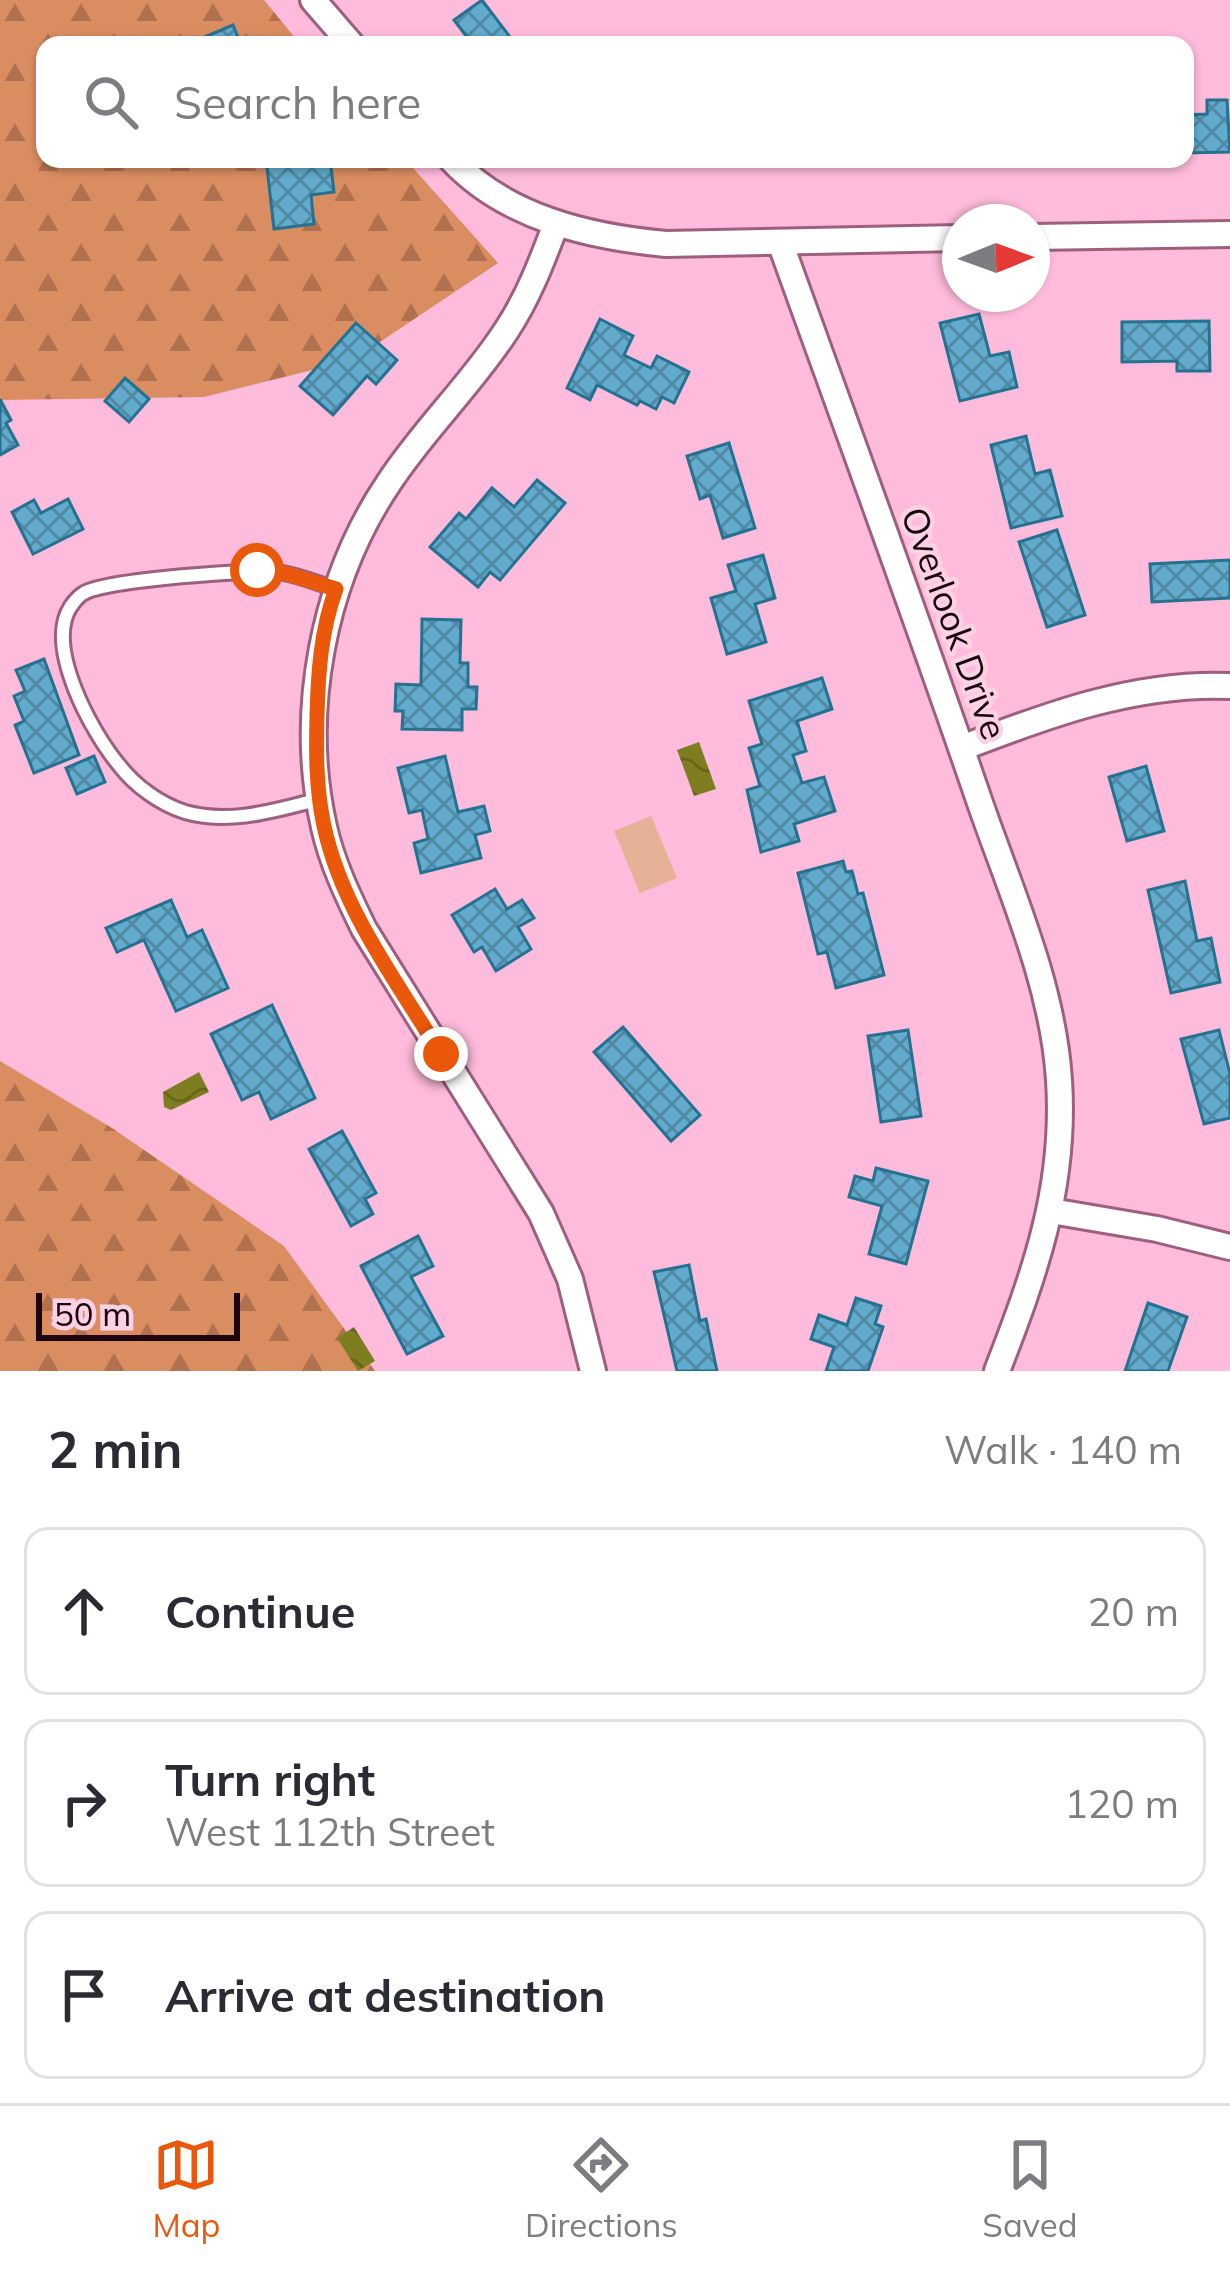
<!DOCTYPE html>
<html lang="en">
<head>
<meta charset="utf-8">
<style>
  :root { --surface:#fff; --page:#f2f2f3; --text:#2b2b33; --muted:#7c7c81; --line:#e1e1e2; --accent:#ea580c }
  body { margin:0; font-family:Mulish,sans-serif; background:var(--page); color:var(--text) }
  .compass { position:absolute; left:942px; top:204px; width:108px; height:108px; border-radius:50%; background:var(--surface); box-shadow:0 3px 9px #0004; rotate:89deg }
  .scale { position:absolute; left:36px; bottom:30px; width:204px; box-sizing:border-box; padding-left:12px; border:6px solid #1c0612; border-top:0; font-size:33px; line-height:42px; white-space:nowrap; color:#1c0612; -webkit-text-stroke:9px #fbd1e4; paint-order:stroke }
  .stop { position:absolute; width:36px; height:36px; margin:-27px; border:9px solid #ea580c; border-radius:50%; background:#fff }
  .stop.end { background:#ea580c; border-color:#fff; box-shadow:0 3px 12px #0008 }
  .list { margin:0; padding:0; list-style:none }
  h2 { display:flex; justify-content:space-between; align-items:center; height:156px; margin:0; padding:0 48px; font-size:51px }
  h2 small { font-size:39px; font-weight:400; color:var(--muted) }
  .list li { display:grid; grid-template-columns:78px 1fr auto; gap:36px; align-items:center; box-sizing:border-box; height:168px; margin:0 24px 24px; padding:0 24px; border:3px solid var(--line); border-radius:24px }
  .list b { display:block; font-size:45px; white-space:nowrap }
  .list p { margin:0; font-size:39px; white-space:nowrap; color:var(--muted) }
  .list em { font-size:39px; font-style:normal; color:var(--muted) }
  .icon { flex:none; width:66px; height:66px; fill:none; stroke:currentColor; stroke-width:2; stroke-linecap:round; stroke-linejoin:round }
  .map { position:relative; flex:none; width:1230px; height:1371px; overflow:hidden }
  .search { position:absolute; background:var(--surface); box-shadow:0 3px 9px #0004; left:36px; right:36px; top:36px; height:132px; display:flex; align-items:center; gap:30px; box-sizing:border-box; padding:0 42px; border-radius:24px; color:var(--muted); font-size:45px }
  .sheet { height:732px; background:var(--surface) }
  nav { display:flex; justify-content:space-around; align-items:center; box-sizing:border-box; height:168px; border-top:3px solid var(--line); background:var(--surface); font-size:33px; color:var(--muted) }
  nav a { display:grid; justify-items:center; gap:6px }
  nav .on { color:var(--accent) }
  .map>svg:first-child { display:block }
  .forest { fill:url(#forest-firs) }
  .garden { fill:#e6b297 }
  .water { fill:url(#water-waves) }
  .building { fill:url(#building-cross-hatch); stroke:#247190; stroke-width:3 }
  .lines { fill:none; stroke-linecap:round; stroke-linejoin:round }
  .service-casing { stroke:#9c607e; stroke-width:18 }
  .minor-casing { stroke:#9c607e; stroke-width:30 }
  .service { stroke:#fff; stroke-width:12 }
  .minor { stroke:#fff; stroke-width:24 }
  .route { stroke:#ea580c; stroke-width:15 }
  .labels { text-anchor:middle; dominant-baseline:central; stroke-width:9; stroke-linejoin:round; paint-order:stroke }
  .street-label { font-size:36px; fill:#1c0612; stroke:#fbd1e4 }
</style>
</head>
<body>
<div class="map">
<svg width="1230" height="1371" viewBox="0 0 1230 1371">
  <defs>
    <pattern id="forest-firs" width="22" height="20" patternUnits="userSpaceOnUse" patternTransform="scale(3)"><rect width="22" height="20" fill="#db8d62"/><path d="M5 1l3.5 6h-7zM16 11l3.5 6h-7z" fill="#b1714f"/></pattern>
    <pattern id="water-waves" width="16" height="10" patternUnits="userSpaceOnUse" patternTransform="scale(3)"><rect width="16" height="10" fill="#7e7e21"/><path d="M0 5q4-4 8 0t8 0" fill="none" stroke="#66651b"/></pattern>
    <pattern id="building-cross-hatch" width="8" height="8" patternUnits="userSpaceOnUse" patternTransform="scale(3)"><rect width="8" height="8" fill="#62abcc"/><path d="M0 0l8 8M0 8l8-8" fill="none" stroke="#5089a4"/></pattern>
  </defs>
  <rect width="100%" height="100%" fill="#febbdb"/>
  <g class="forest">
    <path d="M 0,0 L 264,0 L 301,45 L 45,45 L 45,159 L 405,159 L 498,263 L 353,360 L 204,397 L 0,400 Z"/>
    <path d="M 0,1061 L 112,1128 L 284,1246 L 375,1371 L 0,1371 Z"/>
  </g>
  <path class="garden" d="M 651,816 L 677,878 L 640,893 L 614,831 Z"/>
  <g class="water">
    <path d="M 699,742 L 716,789 L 694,796 L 677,750 Z"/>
    <path d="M 199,1072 L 209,1092 L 171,1110 L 164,1107 L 163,1092 Z"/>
    <path d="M 354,1327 L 375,1361 L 358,1371 L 337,1338 Z"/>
  </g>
  <g class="building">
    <path d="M 482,0 L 516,45 L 473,45 L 454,20 Z"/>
    <path d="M 233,25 L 241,45 L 189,45 L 188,44 Z"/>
    <path d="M 1207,100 L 1227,100 L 1230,152 L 1185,153 L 1185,115 L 1207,114 Z"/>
    <path d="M 266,159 L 330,159 L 334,192 L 311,195 L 314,224 L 274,229 Z"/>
    <path d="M 979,314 L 990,356 L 1009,352 L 1017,387 L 960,401 L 940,323 Z"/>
    <path d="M 600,319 L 633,336 L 624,355 L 651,368 L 657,356 L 689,372 L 674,403 L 662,397 L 656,409 L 640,401 L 637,405 L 597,385 L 590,400 L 567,388 Z"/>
    <path d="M 1209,321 L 1210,371 L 1177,371 L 1177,361 L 1122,362 L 1122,322 Z"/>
    <path d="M 356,323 L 397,360 L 376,384 L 367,376 L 333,415 L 300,386 Z"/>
    <path d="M 125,378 L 149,399 L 129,422 L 105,401 Z"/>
    <path d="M 0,399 L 11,420 L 6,423 L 18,445 L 0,455 Z"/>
    <path d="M 1026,436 L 1035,474 L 1050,470 L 1062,516 L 1011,528 L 991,445 Z"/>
    <path d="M 729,443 L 755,528 L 723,538 L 710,495 L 700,499 L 687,456 Z"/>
    <path d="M 537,480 L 565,503 L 500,580 L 490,572 L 478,587 L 430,547 L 459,513 L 466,519 L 492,488 L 514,507 Z"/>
    <path d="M 68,499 L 83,529 L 33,554 L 12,512 L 34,500 L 41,513 Z"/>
    <path d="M 1057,530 L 1085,615 L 1047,627 L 1019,542 Z"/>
    <path d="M 763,555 L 775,598 L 755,604 L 766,642 L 727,654 L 711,598 L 736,591 L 728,565 Z"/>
    <path d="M 1230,560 L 1230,598 L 1152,602 L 1150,564 Z"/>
    <path d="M 422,619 L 461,620 L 460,663 L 468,663 L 468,687 L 477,687 L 476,709 L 462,709 L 462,730 L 402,729 L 403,711 L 395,711 L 396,684 L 421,685 Z"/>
    <path d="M 44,659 L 79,755 L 34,773 L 15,725 L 24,721 L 14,696 L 25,691 L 16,670 Z"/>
    <path d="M 822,678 L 832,709 L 797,721 L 806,751 L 793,755 L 802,783 L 824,777 L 835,811 L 794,824 L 799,841 L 761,852 L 747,790 L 760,786 L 749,748 L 762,744 L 749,701 Z"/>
    <path d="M 94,756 L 105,782 L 77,794 L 66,768 Z"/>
    <path d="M 445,756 L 458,812 L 484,806 L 490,831 L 475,835 L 481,858 L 421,873 L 414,843 L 428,839 L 422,810 L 409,813 L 398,768 Z"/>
    <path d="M 1146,766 L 1164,831 L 1127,841 L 1109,777 Z"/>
    <path d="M 843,861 L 846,872 L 852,871 L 858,894 L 863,893 L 884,975 L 836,988 L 827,952 L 818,954 L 798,873 Z"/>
    <path d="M 1185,881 L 1197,941 L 1211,938 L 1220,982 L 1171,993 L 1148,890 Z"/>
    <path d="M 495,889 L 507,909 L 522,900 L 534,918 L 518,927 L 531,949 L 496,971 L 482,947 L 474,952 L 452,915 Z"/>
    <path d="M 171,900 L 187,937 L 202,930 L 228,988 L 176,1011 L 144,940 L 117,952 L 106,928 Z"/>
    <path d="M 272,1005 L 315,1098 L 271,1119 L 259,1092 L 242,1100 L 211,1034 Z"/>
    <path d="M 623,1027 L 700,1115 L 671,1141 L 594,1052 Z"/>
    <path d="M 908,1030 L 921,1116 L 881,1122 L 868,1036 Z"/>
    <path d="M 1219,1030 L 1230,1074 L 1230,1118 L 1204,1124 L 1181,1039 Z"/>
    <path d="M 342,1131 L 376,1193 L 365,1199 L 373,1214 L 351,1226 L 309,1149 Z"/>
    <path d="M 876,1168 L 928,1181 L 906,1264 L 869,1254 L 882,1206 L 849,1197 L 855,1176 L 873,1181 Z"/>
    <path d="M 418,1236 L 433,1266 L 411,1277 L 443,1336 L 407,1354 L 361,1266 Z"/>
    <path d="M 689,1265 L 700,1321 L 706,1319 L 717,1371 L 677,1371 L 654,1272 Z"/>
    <path d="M 856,1298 L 881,1306 L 875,1324 L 883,1327 L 868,1371 L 826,1371 L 834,1347 L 811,1339 L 819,1315 L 847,1325 Z"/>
    <path d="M 1148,1303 L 1187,1317 L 1168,1371 L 1125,1371 Z"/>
  </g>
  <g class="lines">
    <g class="service-casing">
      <path id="service" d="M 320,799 C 276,810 231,825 185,812 C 160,804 135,786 119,765 C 92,733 44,646 71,606 C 75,601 78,596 84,593 C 106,580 256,568 283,573 C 301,576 319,584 336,589"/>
    </g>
    <g class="minor-casing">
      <g id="minor">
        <path d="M 313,0 L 352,45"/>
        <path d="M 451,159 C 506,218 590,237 666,244 L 960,238"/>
        <path d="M 556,224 C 542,261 528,298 506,331 C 471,385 423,430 388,484 C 323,581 298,712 324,827 C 332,863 348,896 364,929 L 541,1213 L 570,1279 L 593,1371"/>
        <path d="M 1032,237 L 1230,234"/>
        <path d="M 780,242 C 847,428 915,613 979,800 C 1010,890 1053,984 1059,1080 C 1066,1187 1035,1273 997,1371"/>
        <path d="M 962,748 C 1047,715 1136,682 1230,686"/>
        <path d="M 1051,1211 L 1157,1229 L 1230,1247"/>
      </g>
    </g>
    <use href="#service" class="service"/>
    <use href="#minor" class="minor"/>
  </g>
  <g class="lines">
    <path class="route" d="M 257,570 L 284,573 L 336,589 C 321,630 318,673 317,716 C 316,753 316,789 324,826 C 342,910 397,982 441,1054"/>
  </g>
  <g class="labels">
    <g class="street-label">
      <text transform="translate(955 623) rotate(70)">Overlook Drive</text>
    </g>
  </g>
</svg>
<svg class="compass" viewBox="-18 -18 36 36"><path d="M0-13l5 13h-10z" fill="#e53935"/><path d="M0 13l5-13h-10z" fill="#7c7c81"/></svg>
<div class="scale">50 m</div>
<div class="stop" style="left:257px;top:570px"></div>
<div class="stop end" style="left:441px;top:1054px"></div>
<div class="search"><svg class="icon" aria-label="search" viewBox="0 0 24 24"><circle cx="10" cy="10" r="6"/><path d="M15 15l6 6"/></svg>Search here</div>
</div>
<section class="sheet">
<h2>2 min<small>Walk · 140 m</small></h2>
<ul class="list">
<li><svg class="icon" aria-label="ahead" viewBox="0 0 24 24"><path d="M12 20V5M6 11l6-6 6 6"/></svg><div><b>Continue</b></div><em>20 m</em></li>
<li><svg class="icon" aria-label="right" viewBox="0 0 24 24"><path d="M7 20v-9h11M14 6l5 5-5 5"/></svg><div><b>Turn right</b><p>West 112th Street</p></div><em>120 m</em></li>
<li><svg class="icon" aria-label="arrive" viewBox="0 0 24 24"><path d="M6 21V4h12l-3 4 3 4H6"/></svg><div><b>Arrive at destination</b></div></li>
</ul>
</section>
<nav>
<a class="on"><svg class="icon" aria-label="map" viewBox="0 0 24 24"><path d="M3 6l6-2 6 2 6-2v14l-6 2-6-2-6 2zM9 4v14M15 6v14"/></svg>Map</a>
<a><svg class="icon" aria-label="directions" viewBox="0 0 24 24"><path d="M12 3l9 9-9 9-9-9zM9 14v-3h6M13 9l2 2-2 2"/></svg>Directions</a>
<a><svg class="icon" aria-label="saved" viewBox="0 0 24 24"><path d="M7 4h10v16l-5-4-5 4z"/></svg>Saved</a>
</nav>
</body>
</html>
